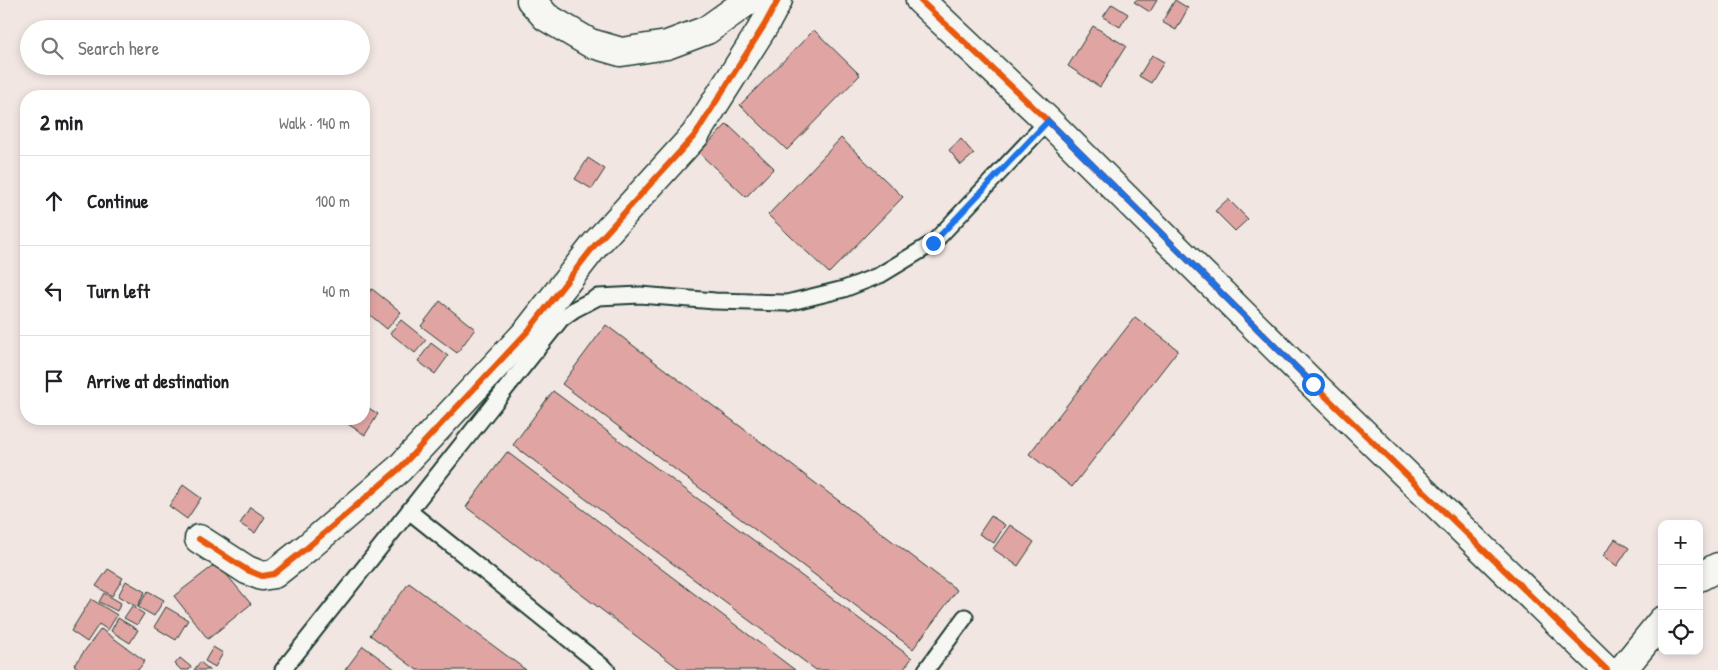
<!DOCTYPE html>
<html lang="en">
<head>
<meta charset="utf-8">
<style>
  :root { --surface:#fff; --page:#f6f6f6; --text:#202124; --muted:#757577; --line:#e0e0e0 }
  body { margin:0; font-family:"Patrick Hand",sans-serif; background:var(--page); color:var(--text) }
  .controls { position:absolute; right:15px; bottom:15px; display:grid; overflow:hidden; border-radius:10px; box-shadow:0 2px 8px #0003 }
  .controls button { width:45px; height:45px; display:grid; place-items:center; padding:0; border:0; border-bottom:1px solid var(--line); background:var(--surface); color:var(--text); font:25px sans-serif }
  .stop { position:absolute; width:15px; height:15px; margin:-11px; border:4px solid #1a73e8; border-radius:50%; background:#fff }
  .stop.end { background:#1a73e8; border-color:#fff; box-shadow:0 1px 5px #0008 }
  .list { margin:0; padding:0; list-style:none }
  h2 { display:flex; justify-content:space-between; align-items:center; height:65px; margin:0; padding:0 20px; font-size:21px }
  h2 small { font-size:16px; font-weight:400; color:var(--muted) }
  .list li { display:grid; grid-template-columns:32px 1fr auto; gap:15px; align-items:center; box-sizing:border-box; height:90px; padding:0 20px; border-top:1px solid var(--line) }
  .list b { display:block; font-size:19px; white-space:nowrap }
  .list em { font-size:16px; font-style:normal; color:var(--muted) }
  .icon { flex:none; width:28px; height:28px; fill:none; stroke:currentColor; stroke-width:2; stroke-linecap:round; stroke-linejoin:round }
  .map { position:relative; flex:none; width:1718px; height:670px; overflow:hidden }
  .search { position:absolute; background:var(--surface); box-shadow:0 2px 8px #0003; left:20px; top:20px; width:350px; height:55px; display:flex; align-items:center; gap:12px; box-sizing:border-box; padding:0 18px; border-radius:28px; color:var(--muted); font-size:19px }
  .panel { position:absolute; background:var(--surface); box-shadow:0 2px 8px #0003; left:20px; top:90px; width:350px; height:335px; border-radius:20px }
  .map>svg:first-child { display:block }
  .building { fill:#e0a5a3; stroke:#1f3d34 }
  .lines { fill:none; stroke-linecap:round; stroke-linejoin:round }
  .service-casing { stroke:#1f3d34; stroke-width:19 }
  .minor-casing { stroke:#1f3d34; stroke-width:31 }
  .service { stroke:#f6f6f2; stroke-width:15 }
  .minor { stroke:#f6f6f2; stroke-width:28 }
  .cycleway-casing { stroke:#f6f6f2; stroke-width:9 }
  .cycleway { stroke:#e8590c; stroke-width:6 }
  .route { stroke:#1a73e8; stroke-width:6 }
</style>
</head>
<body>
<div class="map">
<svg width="1718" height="670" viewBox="0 0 1718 670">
  <rect width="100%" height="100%" fill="#f2e6e2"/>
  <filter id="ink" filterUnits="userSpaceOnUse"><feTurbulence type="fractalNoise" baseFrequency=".02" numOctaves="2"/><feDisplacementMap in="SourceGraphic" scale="10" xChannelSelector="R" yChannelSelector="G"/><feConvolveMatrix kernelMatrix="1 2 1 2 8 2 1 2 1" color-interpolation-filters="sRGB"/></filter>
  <g filter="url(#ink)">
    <g class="building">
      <path d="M 1136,0 L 1157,0 L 1150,12 L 1134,2 Z"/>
      <path d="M 1175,0 L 1188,8 L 1176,30 L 1162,22 Z"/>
      <path d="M 1112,4 L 1128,14 L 1120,27 L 1103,17 Z"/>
      <path d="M 1093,26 L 1126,46 L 1100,87 L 1068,66 Z"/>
      <path d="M 814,30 L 860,75 L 787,150 L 740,105 Z"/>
      <path d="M 1152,55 L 1164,62 L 1151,83 L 1139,76 Z"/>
      <path d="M 727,124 L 774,168 L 746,197 L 699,153 Z"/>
      <path d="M 841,138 L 903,197 L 829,273 L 768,215 Z"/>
      <path d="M 961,139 L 974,154 L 961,165 L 949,150 Z"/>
      <path d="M 588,158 L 605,169 L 592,189 L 575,179 Z"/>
      <path d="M 1228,199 L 1248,219 L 1235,231 L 1215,211 Z"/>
      <path d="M 372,289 L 401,312 L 387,329 L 364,310 L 364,299 Z"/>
      <path d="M 440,301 L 475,329 L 457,353 L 421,326 Z"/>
      <path d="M 1135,317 L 1178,350 L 1072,487 L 1029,454 Z"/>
      <path d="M 401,320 L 426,340 L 415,353 L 390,333 Z"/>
      <path d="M 606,325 L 957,590 L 913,649 L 562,384 Z"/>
      <path d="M 431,343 L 448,356 L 435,374 L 418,361 Z"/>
      <path d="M 553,391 L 912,658 L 903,670 L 816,670 L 513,445 Z"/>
      <path d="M 364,405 L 378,414 L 365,435 L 340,419 L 364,419 Z"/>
      <path d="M 507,452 L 795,670 L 681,670 L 466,507 Z"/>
      <path d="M 183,485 L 201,498 L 187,519 L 169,506 Z"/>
      <path d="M 250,507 L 265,517 L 255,533 L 240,524 Z"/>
      <path d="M 991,516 L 1005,525 L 994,543 L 979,534 Z"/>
      <path d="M 1010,525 L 1034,542 L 1018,566 L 993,549 Z"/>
      <path d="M 1615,539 L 1629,548 L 1617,566 L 1603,556 Z"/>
      <path d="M 217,563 L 251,604 L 208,639 L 174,596 Z"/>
      <path d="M 108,569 L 123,578 L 112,596 L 96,586 Z"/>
      <path d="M 126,581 L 145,592 L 137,607 L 118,596 Z"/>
      <path d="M 409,583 L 526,670 L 417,670 L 370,635 Z"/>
      <path d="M 148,591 L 164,600 L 154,616 L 138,607 Z"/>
      <path d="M 104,593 L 121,603 L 117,611 L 99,602 Z"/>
      <path d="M 91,599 L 117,615 L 108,630 L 99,624 L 87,642 L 71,631 Z"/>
      <path d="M 132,606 L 144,614 L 137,625 L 124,618 Z"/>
      <path d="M 166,607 L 188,620 L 176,640 L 154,627 Z"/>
      <path d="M 118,618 L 138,630 L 130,643 L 111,631 Z"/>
      <path d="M 101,629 L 145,661 L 138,670 L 80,670 L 74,665 Z"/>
      <path d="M 363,646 L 396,670 L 345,670 Z"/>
      <path d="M 213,647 L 223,653 L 215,667 L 205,661 Z"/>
      <path d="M 180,658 L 191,667 L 189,670 L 181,670 L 175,664 Z"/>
      <path d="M 200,662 L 210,670 L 194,670 Z"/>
    </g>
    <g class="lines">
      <g class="service-casing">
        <g id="service">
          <path d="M 409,511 L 607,670"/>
          <path d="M 283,670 L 561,319 L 575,309 L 598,297 L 640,295 L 715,301 L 787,303 L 844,289 L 880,275 L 933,243 L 1048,121"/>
          <path d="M 926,670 L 965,617"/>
        </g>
      </g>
      <g class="minor-casing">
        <g id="minor">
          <path d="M 531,0 L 546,17 L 590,43 L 621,52 L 667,45 L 707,30 L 749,0"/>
          <path d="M 920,0 L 1048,121 L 1313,384 L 1607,670"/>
          <path d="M 199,539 L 247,570 L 262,576 L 274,574 L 308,547 L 399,469 L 528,331 L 595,245 L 695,135 L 765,24 L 778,0"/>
          <path d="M 1699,577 L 1718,567"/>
          <path d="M 1622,670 L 1662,621"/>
        </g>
      </g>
      <use href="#service" class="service"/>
      <use href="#minor" class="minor"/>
      <g class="cycleway-casing">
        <g id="cycleway">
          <path d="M 920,0 L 1048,121 L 1313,384 L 1607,670"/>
          <path d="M 199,539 L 247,570 L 262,576 L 274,574 L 308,547 L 399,469 L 528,331 L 595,245 L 695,135 L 765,24 L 778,0"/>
        </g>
      </g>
      <use href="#cycleway" class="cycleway"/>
    </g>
  </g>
  <g class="lines" filter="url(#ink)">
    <path class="route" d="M 933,243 L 1048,121 L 1313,384"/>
  </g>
</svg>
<div class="controls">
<button>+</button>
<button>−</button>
<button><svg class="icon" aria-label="locate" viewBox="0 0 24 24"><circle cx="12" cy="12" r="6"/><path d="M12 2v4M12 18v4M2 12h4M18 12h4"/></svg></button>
</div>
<div class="stop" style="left:1313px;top:384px"></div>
<div class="stop end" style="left:933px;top:243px"></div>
<div class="search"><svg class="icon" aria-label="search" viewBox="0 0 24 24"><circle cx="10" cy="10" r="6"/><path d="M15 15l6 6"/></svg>Search here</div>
<section class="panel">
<h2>2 min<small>Walk · 140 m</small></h2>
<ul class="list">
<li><svg class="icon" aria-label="ahead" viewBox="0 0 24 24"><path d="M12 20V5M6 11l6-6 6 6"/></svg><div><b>Continue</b></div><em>100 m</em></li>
<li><svg class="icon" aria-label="left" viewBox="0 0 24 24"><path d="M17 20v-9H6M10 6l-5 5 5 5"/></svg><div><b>Turn left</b></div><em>40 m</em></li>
<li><svg class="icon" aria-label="arrive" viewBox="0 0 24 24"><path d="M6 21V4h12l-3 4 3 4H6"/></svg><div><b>Arrive at destination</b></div></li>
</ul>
</section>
</div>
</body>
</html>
